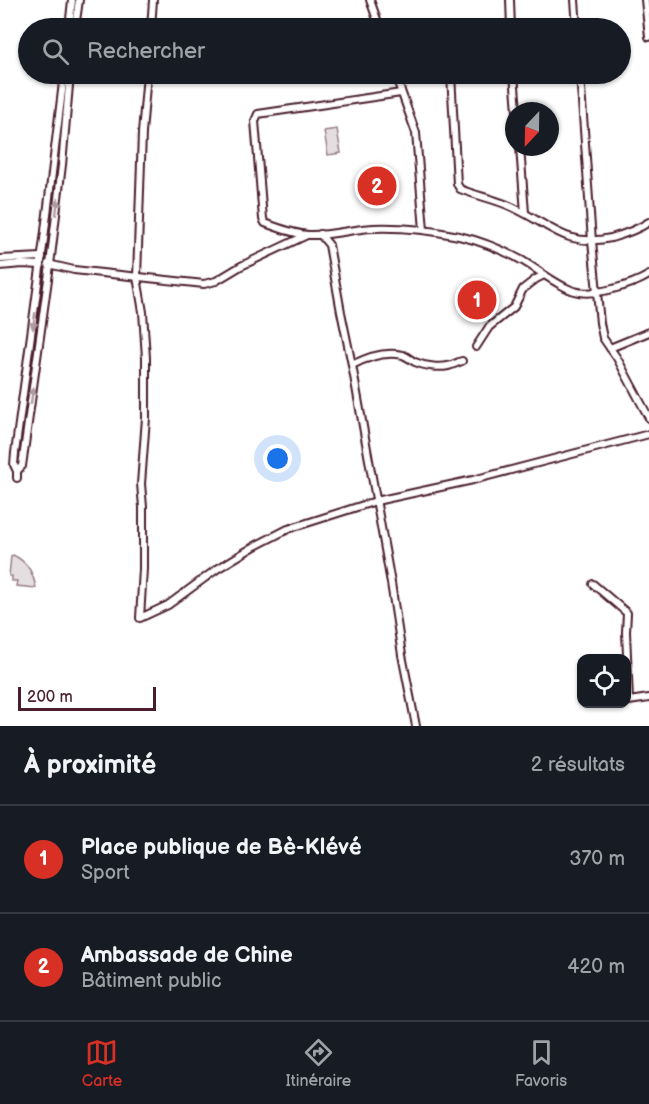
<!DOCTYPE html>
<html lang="fr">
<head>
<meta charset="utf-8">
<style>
  :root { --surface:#171b24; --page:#242831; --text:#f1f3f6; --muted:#9ea1a6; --line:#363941; --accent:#d93025 }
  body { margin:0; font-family:"Balsamiq Sans",sans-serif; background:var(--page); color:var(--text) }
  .controls { position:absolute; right:18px; bottom:18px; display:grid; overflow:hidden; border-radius:12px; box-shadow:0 2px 4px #0004 }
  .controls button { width:54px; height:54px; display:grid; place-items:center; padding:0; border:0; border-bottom:2px solid var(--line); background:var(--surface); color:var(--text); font:30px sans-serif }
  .compass { position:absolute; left:505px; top:102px; width:54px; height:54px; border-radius:50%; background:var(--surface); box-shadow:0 2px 4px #0004; rotate:202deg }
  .scale { position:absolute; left:18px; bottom:15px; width:138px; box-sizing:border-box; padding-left:6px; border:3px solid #4a1f2b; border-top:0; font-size:16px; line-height:21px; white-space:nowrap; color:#4a1f2b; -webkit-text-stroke:4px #fff; paint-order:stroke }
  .you { position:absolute; left:278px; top:459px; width:21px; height:21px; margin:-15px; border:4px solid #fff; border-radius:50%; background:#1a73e8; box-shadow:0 0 0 9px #1a73e833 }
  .badge { display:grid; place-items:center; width:39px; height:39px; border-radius:50%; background:var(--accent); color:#fff; font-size:20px; font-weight:700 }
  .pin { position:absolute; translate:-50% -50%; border:3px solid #fff; box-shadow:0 2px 6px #0006 }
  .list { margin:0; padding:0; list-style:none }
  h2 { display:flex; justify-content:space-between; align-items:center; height:78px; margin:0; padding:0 24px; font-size:26px }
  h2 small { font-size:20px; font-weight:400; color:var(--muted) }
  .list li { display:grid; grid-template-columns:39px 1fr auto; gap:18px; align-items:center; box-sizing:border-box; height:108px; padding:0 24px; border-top:2px solid var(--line) }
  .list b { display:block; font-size:22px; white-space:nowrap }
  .list p { margin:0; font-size:20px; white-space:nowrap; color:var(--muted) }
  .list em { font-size:20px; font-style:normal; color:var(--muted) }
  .icon { flex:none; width:33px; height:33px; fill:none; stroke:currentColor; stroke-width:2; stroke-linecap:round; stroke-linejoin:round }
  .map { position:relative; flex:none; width:649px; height:726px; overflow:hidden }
  .search { position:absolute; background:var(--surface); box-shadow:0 2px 4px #0004; left:18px; right:18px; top:18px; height:66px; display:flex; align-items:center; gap:15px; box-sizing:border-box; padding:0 21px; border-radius:33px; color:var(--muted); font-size:22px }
  .sheet { height:294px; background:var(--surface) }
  nav { display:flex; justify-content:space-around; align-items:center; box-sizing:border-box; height:84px; border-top:2px solid var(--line); background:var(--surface); font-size:16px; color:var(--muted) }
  nav a { display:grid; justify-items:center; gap:3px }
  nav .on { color:var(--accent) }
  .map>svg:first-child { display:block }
  .green { fill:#e5dee0; stroke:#987e86; stroke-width:1.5 }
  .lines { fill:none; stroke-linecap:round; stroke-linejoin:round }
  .minor-casing { stroke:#4a1f2b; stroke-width:10 }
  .minor { stroke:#fff; stroke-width:6 }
  .oneway { fill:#ae9aa0 }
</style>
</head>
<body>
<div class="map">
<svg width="649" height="726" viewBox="0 0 649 726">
  <rect width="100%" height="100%" fill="#fff"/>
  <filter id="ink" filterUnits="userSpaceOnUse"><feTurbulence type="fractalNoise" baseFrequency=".0167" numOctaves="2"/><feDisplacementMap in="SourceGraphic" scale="12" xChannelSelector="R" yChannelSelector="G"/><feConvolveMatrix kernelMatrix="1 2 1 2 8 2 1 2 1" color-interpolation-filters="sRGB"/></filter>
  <g filter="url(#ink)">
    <g class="green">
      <path d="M 337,129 L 341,153 L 328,155 L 324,131 Z"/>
      <path d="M 13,555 C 28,562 33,573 36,588 L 16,586 L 17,581 L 12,581 L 12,576 L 9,576 L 11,556 Z"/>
    </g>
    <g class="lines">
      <g class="minor-casing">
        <g id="minor">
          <path d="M 370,0 L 380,28"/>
          <path d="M 510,0 L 511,28"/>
          <path d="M 575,0 L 577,28"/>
          <path d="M 645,0 L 649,37"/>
          <path d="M 69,28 L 72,0"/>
          <path d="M 75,28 L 79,0"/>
          <path d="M 151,28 L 153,0"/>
          <path d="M 147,74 L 142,133 L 137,277 L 143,312 L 146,358 L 146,418 L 141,484 L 143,507 L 143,569 L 140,618 L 168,605 L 217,569 L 255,546 L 288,529 L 376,501 L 473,480 L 649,434"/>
          <path d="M 395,74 L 416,133 L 424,230"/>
          <path d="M 451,74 L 457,184 L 460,189 C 477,196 495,199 512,207 C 550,224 565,248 611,238 C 625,234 637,230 649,222"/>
          <path d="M 514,74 L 517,111"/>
          <path d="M 580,74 L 592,241 L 600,323 L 603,338 L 617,358 L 649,418"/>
          <path d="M 401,93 L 258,114 L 255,121 L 263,219 L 265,223 C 278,228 295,234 309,235 C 330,236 352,229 373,228 C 402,227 430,230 459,236 C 481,241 503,250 523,261 C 540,271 556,285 574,291 C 593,297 633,285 649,275"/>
          <path d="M 520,147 L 525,213"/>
          <path d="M 320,234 L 329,245 L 341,312 L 352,365 L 391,583 L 402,655 L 416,726"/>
          <path d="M 0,259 L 42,257"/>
          <path d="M 48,264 L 74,270 L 204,284 L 216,281 L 241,266 L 307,235"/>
          <path d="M 0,266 L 22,264 L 41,265"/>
          <path d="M 476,347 L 489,327 L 514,307 L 523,289 L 536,279 L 544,275"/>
          <path d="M 610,348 L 649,332"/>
          <path d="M 352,365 C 367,357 386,351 403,355 C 408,357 411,360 415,362 C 424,366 439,368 448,366 C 453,365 458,362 462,361"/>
          <path d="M 17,471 L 22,466 L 50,265 L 62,165 L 70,74"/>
          <path d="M 17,478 L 17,471 L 14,465 L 15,453 L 44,239 L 64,74"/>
          <path d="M 593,584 L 627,613 L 626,632 L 629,701 L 649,698"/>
        </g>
      </g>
      <use href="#minor" class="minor"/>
    </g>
    <defs><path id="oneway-solid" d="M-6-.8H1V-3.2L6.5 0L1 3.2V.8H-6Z" transform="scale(1.5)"/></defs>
    <g class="oneway">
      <use href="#oneway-solid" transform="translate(57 207) rotate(-83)"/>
      <use href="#oneway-solid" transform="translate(34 321) rotate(98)"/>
      <use href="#oneway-solid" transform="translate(32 396) rotate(-82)"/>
    </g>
  </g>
</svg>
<div class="controls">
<button><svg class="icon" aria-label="locate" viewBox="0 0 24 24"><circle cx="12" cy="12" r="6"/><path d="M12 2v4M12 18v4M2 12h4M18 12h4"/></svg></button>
</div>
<svg class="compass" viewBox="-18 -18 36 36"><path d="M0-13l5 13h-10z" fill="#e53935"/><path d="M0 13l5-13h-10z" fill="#9ea1a6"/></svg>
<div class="scale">200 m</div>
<div class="you"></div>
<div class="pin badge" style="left:477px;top:300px">1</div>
<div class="pin badge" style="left:377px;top:186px">2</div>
<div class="search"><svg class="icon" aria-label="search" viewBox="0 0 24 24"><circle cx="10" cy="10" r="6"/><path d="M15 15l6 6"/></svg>Rechercher</div>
</div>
<section class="sheet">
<h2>À proximité<small>2 résultats</small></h2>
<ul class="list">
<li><span class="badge">1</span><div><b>Place publique de Bè-Klévé</b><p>Sport</p></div><em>370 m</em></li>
<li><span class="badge">2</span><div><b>Ambassade de Chine</b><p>Bâtiment public</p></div><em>420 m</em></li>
</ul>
</section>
<nav>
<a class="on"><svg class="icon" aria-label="map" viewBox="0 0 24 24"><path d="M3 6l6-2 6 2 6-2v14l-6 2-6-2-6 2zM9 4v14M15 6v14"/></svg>Carte</a>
<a><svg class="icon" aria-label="directions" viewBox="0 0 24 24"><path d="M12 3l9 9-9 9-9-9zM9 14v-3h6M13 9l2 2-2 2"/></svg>Itinéraire</a>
<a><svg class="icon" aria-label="saved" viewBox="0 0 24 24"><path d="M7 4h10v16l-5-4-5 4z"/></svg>Favoris</a>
</nav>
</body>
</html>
